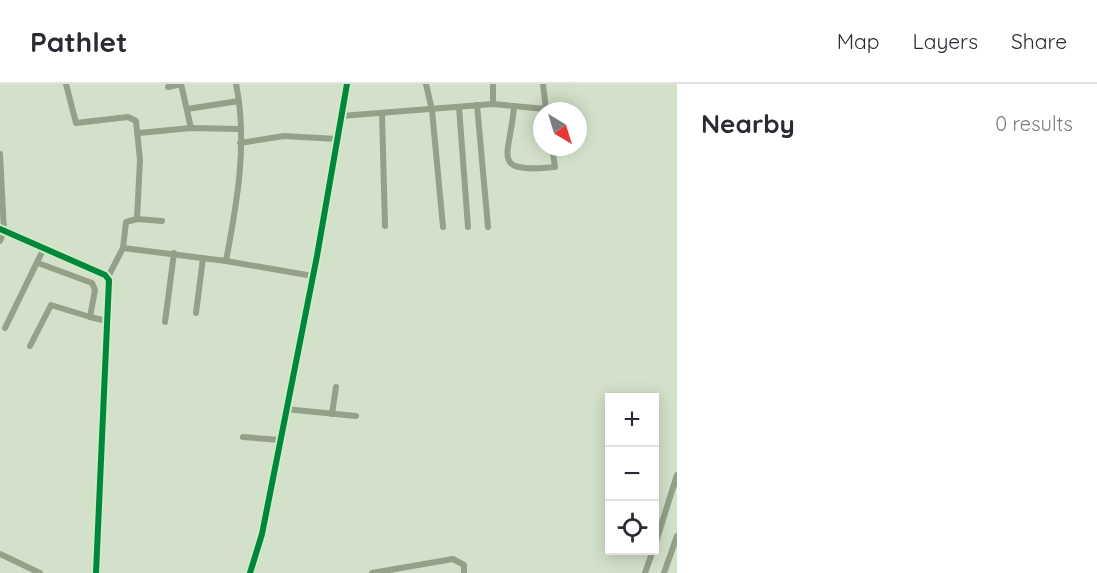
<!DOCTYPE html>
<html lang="en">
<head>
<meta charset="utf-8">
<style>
  :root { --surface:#fff; --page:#f7f7f7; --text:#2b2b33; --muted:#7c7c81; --line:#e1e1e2 }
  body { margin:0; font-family:Quicksand,sans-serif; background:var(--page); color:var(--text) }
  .controls { position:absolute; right:18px; bottom:18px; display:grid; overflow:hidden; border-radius:0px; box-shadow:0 3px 15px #0003 }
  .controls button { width:54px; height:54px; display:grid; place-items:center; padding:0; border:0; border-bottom:2px solid var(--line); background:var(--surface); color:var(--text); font:30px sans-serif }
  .compass { position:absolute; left:533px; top:18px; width:54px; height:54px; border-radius:50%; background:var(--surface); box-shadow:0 3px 15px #0003; rotate:142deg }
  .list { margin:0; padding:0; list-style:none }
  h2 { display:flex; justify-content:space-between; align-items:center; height:78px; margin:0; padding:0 24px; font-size:26px }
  h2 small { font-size:20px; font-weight:400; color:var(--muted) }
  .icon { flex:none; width:33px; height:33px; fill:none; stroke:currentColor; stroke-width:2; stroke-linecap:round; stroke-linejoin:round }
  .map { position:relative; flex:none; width:677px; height:489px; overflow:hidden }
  header { display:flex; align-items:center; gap:36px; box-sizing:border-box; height:84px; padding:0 30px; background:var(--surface); border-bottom:2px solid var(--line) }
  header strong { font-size:28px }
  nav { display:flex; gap:33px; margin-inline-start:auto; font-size:21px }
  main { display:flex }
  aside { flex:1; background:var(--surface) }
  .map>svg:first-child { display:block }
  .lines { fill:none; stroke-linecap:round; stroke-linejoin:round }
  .minor { stroke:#93a189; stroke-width:6 }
  .cycleway-casing { stroke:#d0eac1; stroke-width:10 }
  .cycleway { stroke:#00873e; stroke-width:6 }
</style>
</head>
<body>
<header>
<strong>Pathlet</strong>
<nav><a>Map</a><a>Layers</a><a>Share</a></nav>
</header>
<main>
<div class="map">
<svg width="677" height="489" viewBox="0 0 677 489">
  <rect width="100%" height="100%" fill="#d3e1ca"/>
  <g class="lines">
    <g class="minor">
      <path d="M 66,0 L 76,39 L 128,33 L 136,37 L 140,76 L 137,135"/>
      <path d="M 181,0 L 191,44"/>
      <path d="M 426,0 L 432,26 L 443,143"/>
      <path d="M 493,0 L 493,20"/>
      <path d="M 543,0 L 546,26"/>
      <path d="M 168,3 L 181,0"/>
      <path d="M 477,21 L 488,143"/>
      <path d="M 514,22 C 511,71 487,90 555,83 L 552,63"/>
      <path d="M 459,23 L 468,143"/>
      <path d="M 187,25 L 239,17"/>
      <path d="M 382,29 L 385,142"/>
      <path d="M 341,32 L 493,20 L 545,25"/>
      <path d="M 139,49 L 191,44 L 240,45"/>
      <path d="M 240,59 L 284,52 L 337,55"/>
      <path d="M 0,70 L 4,147 L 0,157"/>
      <path d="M 0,145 L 105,191 L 109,196 L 96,489"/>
      <path d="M 123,164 L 226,177 L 313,192"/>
      <path d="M 226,177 C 237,119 248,58 236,0"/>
      <path d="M 38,179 L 92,199 L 95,206 L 90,233 L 107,237"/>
      <path d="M 108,193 L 123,164 L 126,138 L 137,135 L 162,137"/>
      <path d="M 196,229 L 203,174"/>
      <path d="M 165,238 L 174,169"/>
      <path d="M 5,244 L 44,164"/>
      <path d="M 30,262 L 51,221 L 90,233"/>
      <path d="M 285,325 L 356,332"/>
      <path d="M 332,330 L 336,303"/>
      <path d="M 243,353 L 280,356"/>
      <path d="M 654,464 L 677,391"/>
      <path d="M 0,470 L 40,489"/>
      <path d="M 250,489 L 262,450 L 317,172 L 347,0"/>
      <path d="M 372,489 L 453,475 L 464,481 L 464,489"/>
      <path d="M 645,489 L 653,466"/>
      <path d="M 664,489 L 677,452"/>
    </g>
    <g class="cycleway-casing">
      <g id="cycleway">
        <path d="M 0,145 L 105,191 L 109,196 L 96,489"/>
        <path d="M 250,489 L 262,450 L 317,172 L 347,0"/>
      </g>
    </g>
    <use href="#cycleway" class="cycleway"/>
  </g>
</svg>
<div class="controls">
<button>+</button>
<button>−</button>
<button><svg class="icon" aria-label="locate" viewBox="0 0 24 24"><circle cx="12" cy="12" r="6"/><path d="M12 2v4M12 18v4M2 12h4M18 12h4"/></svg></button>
</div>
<svg class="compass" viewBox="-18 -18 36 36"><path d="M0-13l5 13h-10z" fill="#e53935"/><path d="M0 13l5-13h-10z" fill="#7c7c81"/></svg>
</div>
<aside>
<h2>Nearby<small>0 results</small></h2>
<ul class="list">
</ul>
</aside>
</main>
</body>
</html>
